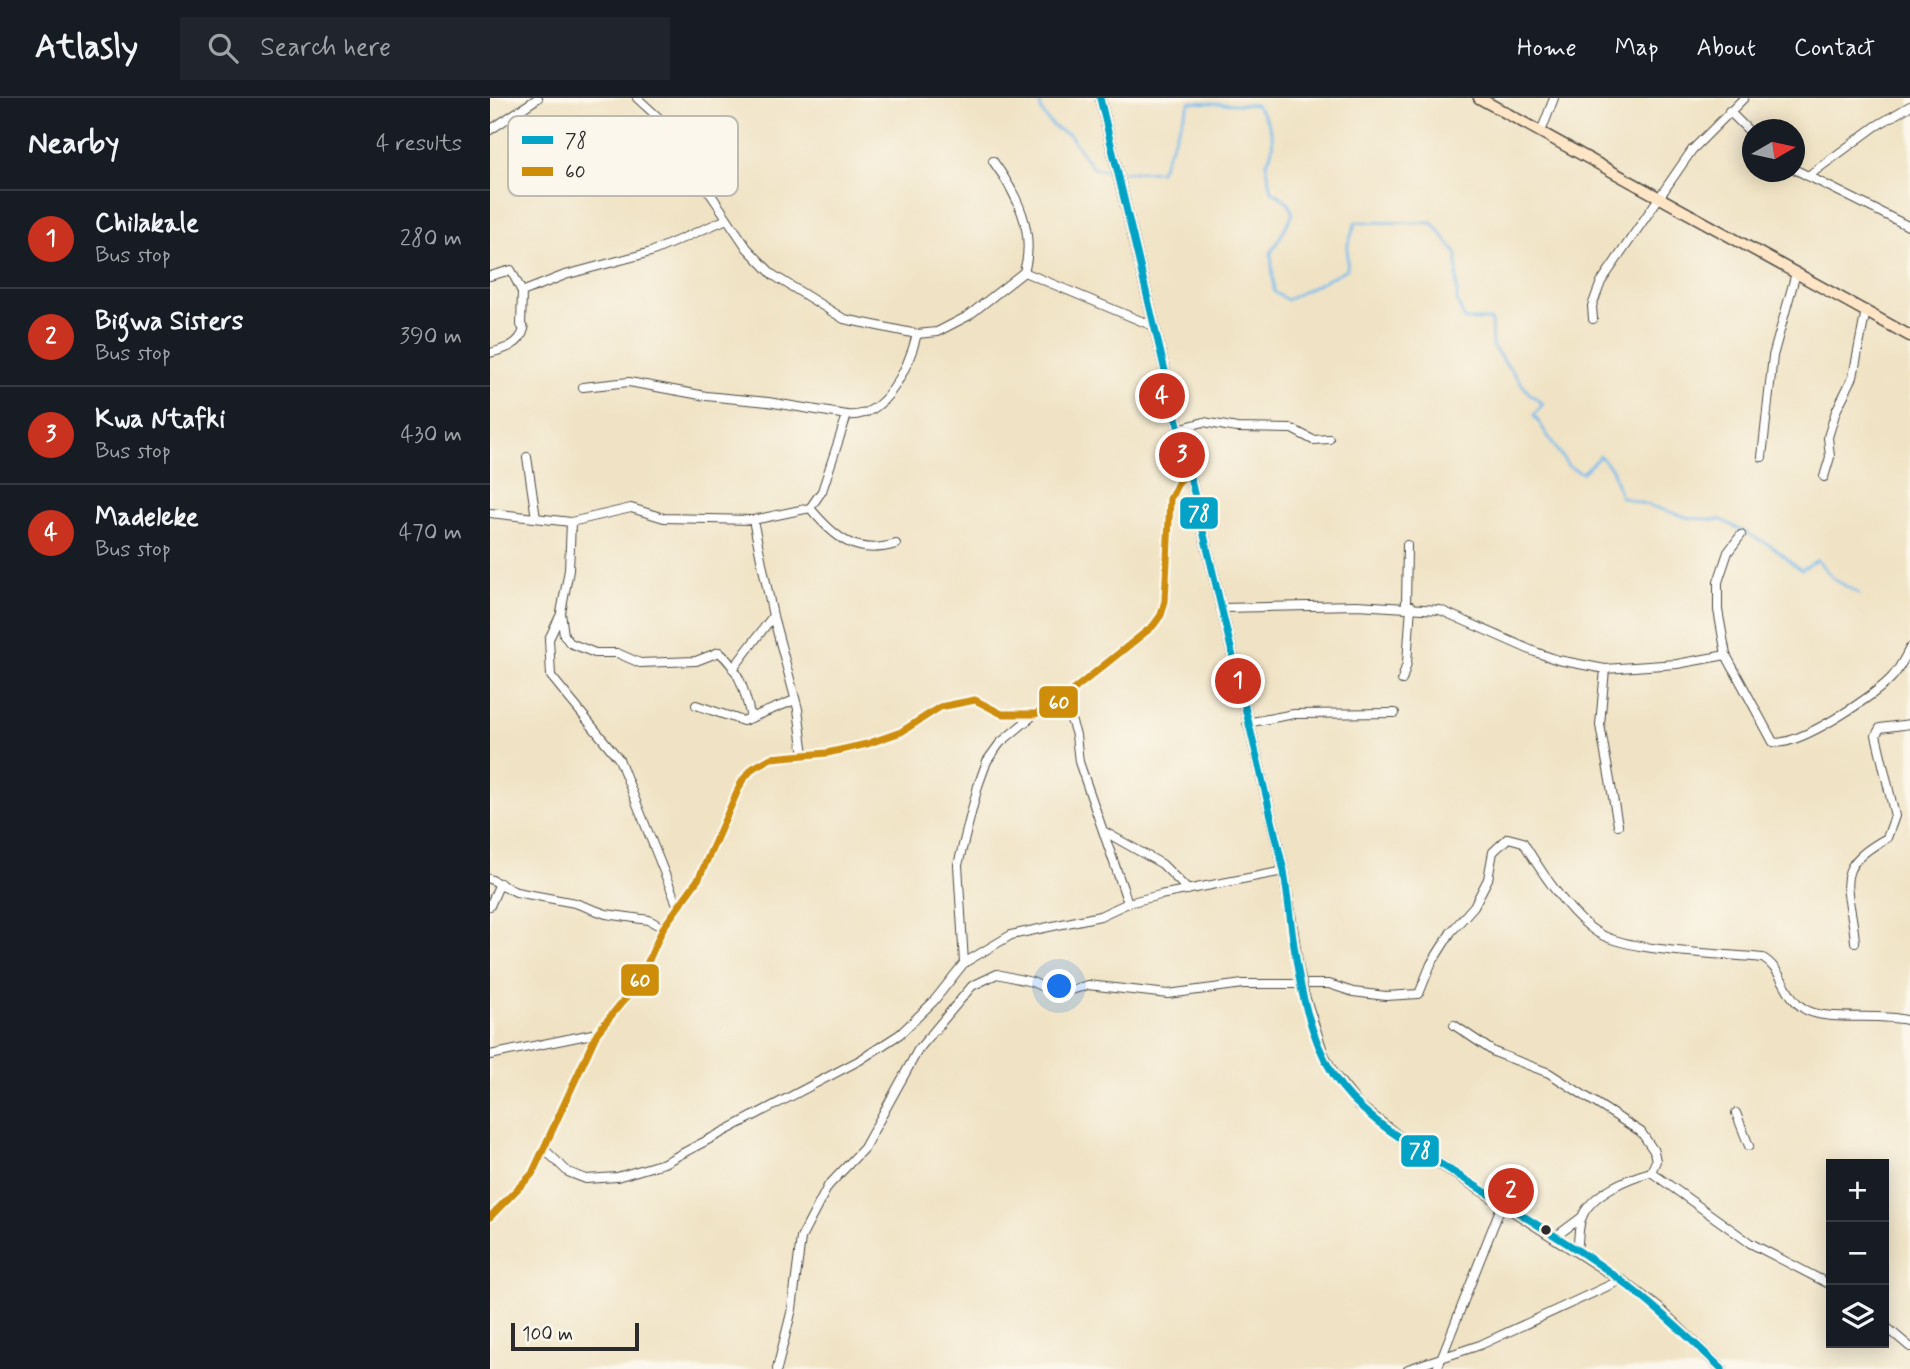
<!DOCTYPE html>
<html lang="en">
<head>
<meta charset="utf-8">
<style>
  :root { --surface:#171b24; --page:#20242c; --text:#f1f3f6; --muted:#9ea1a6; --line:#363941; --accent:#c8321e }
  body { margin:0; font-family:Mynerve,sans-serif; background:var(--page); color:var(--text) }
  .controls { position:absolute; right:21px; bottom:21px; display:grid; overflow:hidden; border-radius:0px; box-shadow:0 4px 18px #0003 }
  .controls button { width:63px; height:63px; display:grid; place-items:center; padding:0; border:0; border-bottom:2px solid var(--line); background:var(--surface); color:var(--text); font:35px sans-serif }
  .compass { position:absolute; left:1252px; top:21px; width:63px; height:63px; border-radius:50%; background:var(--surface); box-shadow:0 4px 18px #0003; rotate:81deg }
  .scale { position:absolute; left:21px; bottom:18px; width:128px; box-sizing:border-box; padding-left:7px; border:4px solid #2b2b2b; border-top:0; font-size:19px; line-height:24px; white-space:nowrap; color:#2b2b2b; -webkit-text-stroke:5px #fbf7ec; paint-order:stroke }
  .you { position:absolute; left:570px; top:889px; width:24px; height:24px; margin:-18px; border:5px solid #fff; border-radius:50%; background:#1a73e8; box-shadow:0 0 0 10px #1a73e833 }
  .badge { display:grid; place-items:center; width:46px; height:46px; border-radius:50%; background:var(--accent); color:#fff; font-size:23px; font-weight:700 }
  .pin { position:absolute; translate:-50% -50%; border:4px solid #fff; box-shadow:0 2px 7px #0006 }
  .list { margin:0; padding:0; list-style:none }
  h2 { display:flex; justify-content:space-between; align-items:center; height:91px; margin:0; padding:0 28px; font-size:30px }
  h2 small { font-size:23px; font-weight:400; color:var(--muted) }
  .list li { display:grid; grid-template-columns:46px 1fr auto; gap:21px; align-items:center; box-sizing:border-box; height:98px; padding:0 28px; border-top:2px solid var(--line) }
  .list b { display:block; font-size:26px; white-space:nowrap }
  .list p { margin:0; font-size:23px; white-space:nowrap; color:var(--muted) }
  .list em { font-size:23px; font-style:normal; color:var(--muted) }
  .icon { flex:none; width:38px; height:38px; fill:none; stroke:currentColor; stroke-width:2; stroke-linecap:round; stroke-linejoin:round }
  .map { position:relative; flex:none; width:1420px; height:1271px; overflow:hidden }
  header { display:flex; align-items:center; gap:42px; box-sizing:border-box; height:98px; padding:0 35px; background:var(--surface); border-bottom:2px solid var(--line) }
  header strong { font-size:33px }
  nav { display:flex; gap:38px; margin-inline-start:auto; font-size:24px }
  .search { width:490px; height:63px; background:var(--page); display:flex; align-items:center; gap:18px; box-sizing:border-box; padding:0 24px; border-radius:0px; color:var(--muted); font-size:26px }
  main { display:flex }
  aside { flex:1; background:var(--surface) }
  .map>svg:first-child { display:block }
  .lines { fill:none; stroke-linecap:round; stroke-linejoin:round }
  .stream { stroke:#76baed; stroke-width:2.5 }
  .minor-casing { stroke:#494742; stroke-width:10 }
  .tertiary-casing { stroke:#494742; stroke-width:12 }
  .secondary-casing { stroke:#494742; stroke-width:13 }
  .minor { stroke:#fff; stroke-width:8 }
  .tertiary { stroke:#fff; stroke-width:10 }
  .secondary { stroke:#fde5c5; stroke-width:10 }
  .tertiary-bridge-casing { stroke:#494742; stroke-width:12; stroke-linecap:butt }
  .tertiary-bridge { stroke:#fff; stroke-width:10 }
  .bus-1-casing { stroke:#fbf7ec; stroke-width:12 }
  .bus-2-casing { stroke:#fbf7ec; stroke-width:12 }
  .bus-1 { stroke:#02a3c6; stroke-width:7 }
  .bus-2 { stroke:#ce8d09; stroke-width:7 }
  .bus-dot { fill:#2b2b2b; stroke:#fbf7ec; stroke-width:2.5 }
  .key { fill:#fbf7ec; stroke:#bdbab2; stroke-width:2 }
  .key-label { font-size:19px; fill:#2b2b2b }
  .line-badge { stroke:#fbf7ec; stroke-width:2.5 }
  .badge-label { font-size:19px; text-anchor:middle; font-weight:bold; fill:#fff }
</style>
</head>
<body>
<header>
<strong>Atlasly</strong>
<div class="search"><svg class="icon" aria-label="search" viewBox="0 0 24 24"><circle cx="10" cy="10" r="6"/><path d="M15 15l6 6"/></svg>Search here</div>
<nav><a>Home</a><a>Map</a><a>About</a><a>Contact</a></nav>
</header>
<main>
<aside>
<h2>Nearby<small>4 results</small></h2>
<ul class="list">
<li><span class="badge">1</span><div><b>Chilakale</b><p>Bus stop</p></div><em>280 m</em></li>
<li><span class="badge">2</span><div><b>Bigwa Sisters</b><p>Bus stop</p></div><em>390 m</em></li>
<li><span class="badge">3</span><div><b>Kwa Ntafki</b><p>Bus stop</p></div><em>430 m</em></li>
<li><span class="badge">4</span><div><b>Madeleke</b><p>Bus stop</p></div><em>470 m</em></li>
</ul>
</aside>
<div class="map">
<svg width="1420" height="1271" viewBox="0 0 1420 1271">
  <rect width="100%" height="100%" fill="#fbf7ec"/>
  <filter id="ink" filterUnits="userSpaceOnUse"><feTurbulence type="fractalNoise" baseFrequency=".0143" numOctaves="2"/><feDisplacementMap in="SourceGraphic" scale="14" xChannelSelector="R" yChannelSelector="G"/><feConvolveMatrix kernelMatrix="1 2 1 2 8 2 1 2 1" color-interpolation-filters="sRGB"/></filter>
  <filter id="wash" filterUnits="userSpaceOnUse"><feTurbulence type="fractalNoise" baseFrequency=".00686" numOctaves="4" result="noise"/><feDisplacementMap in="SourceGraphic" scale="28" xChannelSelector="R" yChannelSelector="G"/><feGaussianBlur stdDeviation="1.57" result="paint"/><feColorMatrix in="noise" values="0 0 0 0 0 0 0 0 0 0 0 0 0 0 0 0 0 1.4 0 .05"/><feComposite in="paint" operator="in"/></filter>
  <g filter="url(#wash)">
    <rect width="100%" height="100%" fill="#f0e3c5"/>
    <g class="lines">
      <g class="stream">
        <path d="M 550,0 C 548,16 564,33 579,36 L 603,70 L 625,74"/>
        <path d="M 632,74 L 670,73 L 700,4 L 766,7 C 781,26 789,44 776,66 L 782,93 L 798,104 L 803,116 L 781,155 L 784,194 L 797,202 L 857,171 L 858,146 L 866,124 L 943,125 L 967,156 L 967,203 L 975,222 L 1001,222 L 1002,248 L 1039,295 L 1053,306 L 1044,317 L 1078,368 L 1092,375 L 1110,358 L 1122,371 L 1131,399 L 1200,420 L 1232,422 L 1283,449 L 1311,472 L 1327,462 L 1344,481 L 1369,496"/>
      </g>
    </g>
  </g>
  <g filter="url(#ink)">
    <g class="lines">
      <g class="minor-casing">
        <g id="minor">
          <path d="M 147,0 L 170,21 L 257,150 L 283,177 L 354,221 L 427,236 L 447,234 L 478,218 L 534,174 L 663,228"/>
          <path d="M 1239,13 L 1262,36"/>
          <path d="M 0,32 L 48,0"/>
          <path d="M 1051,34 L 1064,0"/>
          <path d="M 503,63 C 527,96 546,133 534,174"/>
          <path d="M 1304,71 L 1420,129"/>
          <path d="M 1318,78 L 1386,28 L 1420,8"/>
          <path d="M 0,178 L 21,172 L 32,194"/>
          <path d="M 1103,221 L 1102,208 L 1111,184 L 1202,52 L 1254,0"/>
          <path d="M 0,255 C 15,251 30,247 34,231 L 31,227 L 32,194 L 75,177 L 161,154 L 237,121"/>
          <path d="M 93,289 L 139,284 L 216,298 L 278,304 L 357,317"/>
          <path d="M 688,331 L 714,324 L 747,330 L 802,331 L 823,342 L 839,341"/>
          <path d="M 37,359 L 46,420"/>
          <path d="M 1272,359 L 1283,258 L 1306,175"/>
          <path d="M 1334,379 L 1340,359 L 1338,339 L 1346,313 L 1363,279 L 1376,212"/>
          <path d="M 320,410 C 345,440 366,458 406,446"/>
          <path d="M 0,415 L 81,424 L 141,410 L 174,420 L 263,422 L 320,410 L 332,393 L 357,317 C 396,321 419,268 427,236"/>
          <path d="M 263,422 L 283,518 L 308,611 L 314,657"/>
          <path d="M 81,424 L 79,472 L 71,515 L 74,537 L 80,545 L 105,555 L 127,555 L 150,565 L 206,563 L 229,554 C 250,571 255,595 261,620"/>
          <path d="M 1251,437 L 1238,454 L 1228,484 L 1228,512 L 1236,557 L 1283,644 C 1305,651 1388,596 1403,578 C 1410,570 1415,559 1420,550"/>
          <path d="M 916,508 L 917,447"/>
          <path d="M 732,510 L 867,507 L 950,512 L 1045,554 L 1068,562 L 1115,571 L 1187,566 L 1236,557"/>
          <path d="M 70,518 L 59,541 L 61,578 L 129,661 L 188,809"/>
          <path d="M 243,571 L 283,518"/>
          <path d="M 1115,571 L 1110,627 L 1128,727"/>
          <path d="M 912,582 L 917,565 L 921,508"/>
          <path d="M 574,600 L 586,637 L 589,664 L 638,805"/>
          <path d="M 206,607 L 253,623 L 305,602"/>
          <path d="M 757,625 L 804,616 L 905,615"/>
          <path d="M 615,734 L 672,766 L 698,792"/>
          <path d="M 0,781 L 26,794 L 85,805 L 116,816 L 159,822 L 173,830"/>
          <path d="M 0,808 L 10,785"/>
          <path d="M 1365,844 C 1361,788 1338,772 1397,740 L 1405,718 L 1386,637 L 1390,630 L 1420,626"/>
          <path d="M 474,865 L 468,767 L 488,688 L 497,663 L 510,645 L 545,616"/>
          <path d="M 964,927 L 1004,954 L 1059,975 L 1151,1034 L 1164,1053 L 1166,1063 L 1161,1074"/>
          <path d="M 0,957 L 107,935"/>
          <path d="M 1246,1015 L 1259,1048"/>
          <path d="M 54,1051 L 78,1074 L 96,1081 L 127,1079 L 174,1065 L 370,962 L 410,936 L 443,904 L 474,865 L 521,837 L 610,818 L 638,805 L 670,797 L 794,773"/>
          <path d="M 1161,1074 L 1260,1145 L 1341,1187"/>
          <path d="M 0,1119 L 42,1076 L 107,935 L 150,882 L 173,830 L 209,780 L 252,683 L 263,670 L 281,660 L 337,655 L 377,646 L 411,634 L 450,609 L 485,602 L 512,616 L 545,616 L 562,609 L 663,528 L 671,517 L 675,503 L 680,401 L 689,383 L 699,376"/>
          <path d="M 1065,1139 L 1092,1119"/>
          <path d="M 1087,1152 C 1089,1142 1088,1128 1092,1119 C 1102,1095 1138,1080 1161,1074"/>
          <path d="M 1394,1227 L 1420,1249"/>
          <path d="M 287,1271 L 302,1211 L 311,1140 L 338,1088 L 374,1050 L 428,952 L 482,888 L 507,876 L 542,884 L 568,896 L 598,887 L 678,896 L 753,886 L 839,886 L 863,894 L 896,898 L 929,896 L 941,866 L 961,834 L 984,808 L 998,781 L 1003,754 L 1018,740 L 1033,744 C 1050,772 1080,818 1108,835 C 1142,855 1232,855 1273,860 C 1293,872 1295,898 1313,910 C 1333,925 1391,914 1420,923"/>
          <path d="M 918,1271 L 990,1247 L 1131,1182"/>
          <path d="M 947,1271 L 1012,1106"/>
        </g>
      </g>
      <g class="tertiary-casing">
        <g id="tertiary">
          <path d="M 610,0 L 794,773 L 808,871"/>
          <path d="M 813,895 L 833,956 L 844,977 L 868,1007 L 913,1042 L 1131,1182 L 1169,1211 L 1232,1271"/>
        </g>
      </g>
      <g class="secondary-casing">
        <path id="secondary" d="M 989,0 L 1420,238"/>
      </g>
      <use href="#minor" class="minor"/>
      <use href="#tertiary" class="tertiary"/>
      <use href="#secondary" class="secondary"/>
      <g class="tertiary-bridge-casing">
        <path id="tertiary-bridge" d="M 808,871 L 813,895"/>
      </g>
      <use href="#tertiary-bridge" class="tertiary-bridge"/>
      <g class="bus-1-casing">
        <path id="bus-1" d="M 610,0 L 794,773 C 804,840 807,918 844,978 C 868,1016 913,1042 949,1065 C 996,1095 1043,1124 1089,1153 C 1142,1187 1187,1228 1232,1271"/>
      </g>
      <g class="bus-2-casing">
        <path id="bus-2" d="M 0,1119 L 42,1076 L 107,935 L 150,882 L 173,830 L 209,780 L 252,683 L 263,670 L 281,660 L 337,655 L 377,646 L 411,634 L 450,609 L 485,602 L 512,616 L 545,616 L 562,609 L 663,528 L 671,517 L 675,503 L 680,401 L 689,383 L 699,376"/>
      </g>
      <use href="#bus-1" class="bus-1"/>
      <use href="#bus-2" class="bus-2"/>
    </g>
  </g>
  <circle class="bus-dot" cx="1056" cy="1132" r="6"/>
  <rect x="18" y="18" width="230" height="80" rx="10" class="key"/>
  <rect x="32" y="38" width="31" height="8" fill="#02a3c6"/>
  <rect x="32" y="69" width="31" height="9" fill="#ce8d09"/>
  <g class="key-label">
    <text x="75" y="49">78</text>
    <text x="75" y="80">60</text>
  </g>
  <g class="line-badge">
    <rect x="689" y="398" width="40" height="34" rx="7" fill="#02a3c6"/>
    <rect x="548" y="587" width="41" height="34" rx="7" fill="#ce8d09"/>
    <rect x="130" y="865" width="40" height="34" rx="7" fill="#ce8d09"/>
    <rect x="910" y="1036" width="40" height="34" rx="7" fill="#02a3c6"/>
  </g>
  <g class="badge-label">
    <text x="709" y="422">78</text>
    <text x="569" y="611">60</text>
    <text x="150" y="889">60</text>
    <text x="930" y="1059">78</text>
  </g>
</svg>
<div class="controls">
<button>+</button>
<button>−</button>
<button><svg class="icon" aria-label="layers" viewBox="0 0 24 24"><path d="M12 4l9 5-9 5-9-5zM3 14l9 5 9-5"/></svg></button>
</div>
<svg class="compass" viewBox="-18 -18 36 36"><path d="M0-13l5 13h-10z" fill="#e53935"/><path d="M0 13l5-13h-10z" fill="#9ea1a6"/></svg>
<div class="scale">100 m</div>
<div class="you"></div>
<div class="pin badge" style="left:748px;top:583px">1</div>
<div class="pin badge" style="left:1021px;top:1093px">2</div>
<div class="pin badge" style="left:692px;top:357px">3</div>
<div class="pin badge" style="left:672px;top:298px">4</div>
</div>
</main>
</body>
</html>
